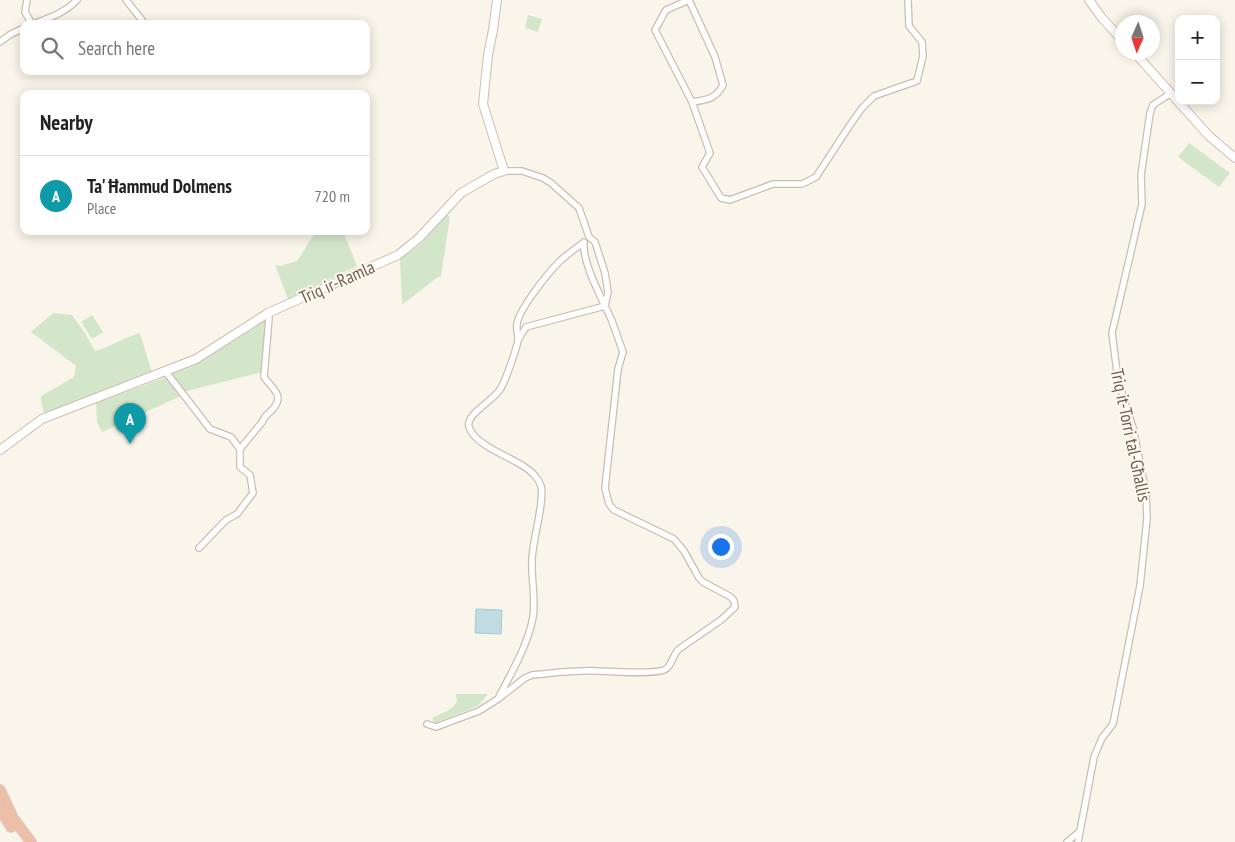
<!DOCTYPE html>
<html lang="en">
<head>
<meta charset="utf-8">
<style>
  :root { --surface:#fff; --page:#f6f6f6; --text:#222; --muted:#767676; --line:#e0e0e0; --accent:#734c3d }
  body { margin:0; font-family:"PT Sans Narrow",sans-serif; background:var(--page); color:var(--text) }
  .controls { position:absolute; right:15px; top:15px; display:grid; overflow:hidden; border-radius:10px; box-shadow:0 2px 12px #0003 }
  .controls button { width:45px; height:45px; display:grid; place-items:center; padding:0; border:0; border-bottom:1px solid var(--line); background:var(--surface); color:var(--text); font:25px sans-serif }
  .compass { position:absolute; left:1115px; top:15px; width:45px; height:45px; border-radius:50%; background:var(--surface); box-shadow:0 2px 12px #0003; rotate:183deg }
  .you { position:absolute; left:720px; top:546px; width:18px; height:18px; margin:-12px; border:4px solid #fff; border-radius:50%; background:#1a73e8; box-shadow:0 0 0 8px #1a73e833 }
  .badge { display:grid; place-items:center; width:32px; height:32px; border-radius:50%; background:var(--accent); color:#fff; font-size:16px; font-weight:700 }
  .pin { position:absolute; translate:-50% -41px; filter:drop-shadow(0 1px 2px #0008) }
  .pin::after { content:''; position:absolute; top:26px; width:18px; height:15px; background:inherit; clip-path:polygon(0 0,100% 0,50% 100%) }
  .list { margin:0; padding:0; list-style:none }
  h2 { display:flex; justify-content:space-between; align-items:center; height:65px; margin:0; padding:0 20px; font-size:21px }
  h2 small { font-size:16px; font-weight:400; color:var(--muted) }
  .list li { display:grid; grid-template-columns:32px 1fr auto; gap:15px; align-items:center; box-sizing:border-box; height:80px; padding:0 20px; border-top:1px solid var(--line) }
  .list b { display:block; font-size:19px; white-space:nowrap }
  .list p { margin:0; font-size:16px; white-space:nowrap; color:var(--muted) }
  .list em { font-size:16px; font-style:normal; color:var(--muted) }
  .icon { flex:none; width:28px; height:28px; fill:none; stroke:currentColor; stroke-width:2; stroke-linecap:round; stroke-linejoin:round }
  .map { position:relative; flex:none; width:1235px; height:842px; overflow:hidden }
  .search { position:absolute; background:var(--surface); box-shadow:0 2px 12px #0003; left:20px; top:20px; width:350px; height:55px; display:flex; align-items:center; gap:12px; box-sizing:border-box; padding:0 18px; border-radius:10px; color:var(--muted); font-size:19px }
  .panel { position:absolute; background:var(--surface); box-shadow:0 2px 12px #0003; left:20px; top:90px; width:350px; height:145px; border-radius:10px }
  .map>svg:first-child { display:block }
  .green { fill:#d4e6ca }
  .water { fill:#c0dbe2; stroke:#a8cad2 }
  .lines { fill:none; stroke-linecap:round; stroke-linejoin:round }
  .street-casing { stroke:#cbbdb1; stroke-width:8 }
  .secondary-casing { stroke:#cdbeaf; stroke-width:10 }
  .highway-casing { stroke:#d8d2ce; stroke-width:12 }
  .street { stroke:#fff; stroke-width:5.5 }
  .secondary { stroke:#fff; stroke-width:8 }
  .highway { stroke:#edbea8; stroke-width:10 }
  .labels { text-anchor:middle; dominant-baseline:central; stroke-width:4; stroke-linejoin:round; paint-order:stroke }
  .street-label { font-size:18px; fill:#725e50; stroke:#fdf9f0 }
</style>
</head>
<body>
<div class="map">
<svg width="1235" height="842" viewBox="0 0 1235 842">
  <rect width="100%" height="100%" fill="#faf5ea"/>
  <g class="green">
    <path d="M 528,15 L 542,19 L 538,32 L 525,28 Z"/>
    <path d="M 1189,143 L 1230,173 L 1219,187 L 1178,157 Z"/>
    <path d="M 446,213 L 450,217 L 441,276 L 435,279 L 402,305 L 400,259 L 421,244 Z"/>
    <path d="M 316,231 L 343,231 L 357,266 L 288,299 L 275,265 L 280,266 L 297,261 Z"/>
    <path d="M 53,313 L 72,315 L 85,333 L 95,351 C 111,347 124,337 140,333 L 152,373 L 44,413 L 41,401 L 41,396 L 74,377 L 76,366 L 31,332 Z"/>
    <path d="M 92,315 L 103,332 L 92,339 L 81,322 Z"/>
    <path d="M 269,318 L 263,372 L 183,392 L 172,378 L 172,374 L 203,360 Z"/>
    <path d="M 167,377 L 181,396 L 102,432 L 97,422 L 96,403 Z"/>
    <path d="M 456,694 L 488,694 L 478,706 L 435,723 L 432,718 C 441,713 451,711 457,702 Z"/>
  </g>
  <path class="water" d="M 476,609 L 502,610 L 501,634 L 475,633 Z"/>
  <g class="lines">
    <g class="street-casing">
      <g id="street">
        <path d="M 27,0 L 25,12 L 32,24"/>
        <path d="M 126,0 L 145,24"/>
        <path d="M 33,24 C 49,18 65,13 77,0"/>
        <path d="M 0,42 L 11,34 L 24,28"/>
        <path d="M 692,102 C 706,100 716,99 723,85 L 715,57 L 689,0 L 666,10 L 655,30 L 692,102 L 710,153 L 702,167 L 721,198 L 730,200 L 773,184 L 802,184 L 816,177 L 850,125 L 862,108 L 874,96 L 917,81 L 923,56 L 922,42 L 909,26 L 908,0"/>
        <path d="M 518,340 L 526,327 L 605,306 C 597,289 582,260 584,242"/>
        <path d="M 166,372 L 210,429 L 231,437 L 240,449 L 240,467 L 250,475 L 253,493 L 237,514 L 226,520 L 199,548"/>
        <path d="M 240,449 L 263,421 C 264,416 267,415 270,412 C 287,396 273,390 264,377 L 269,318 L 268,313"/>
        <path d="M 499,697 C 512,671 528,645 533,617 C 536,601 531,577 532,560 C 532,543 545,500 541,486 C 540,483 537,478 535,476 C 521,458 477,450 469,427 C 465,414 495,400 501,388 C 505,381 518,346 518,339 C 518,334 516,328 517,324 C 519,309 548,273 559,262 C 566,255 575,249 583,243"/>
        <path d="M 427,724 L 436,727 L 479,711 L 498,699 L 525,678 L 532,675 C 554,673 576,670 598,671 C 615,671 648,675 664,670 C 672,667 672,655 679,649 L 721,620 L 735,607 L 734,601 L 731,597 L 703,582 L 699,578 L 684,551 L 674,539 L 614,510 L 609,504 L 605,488 L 618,369 L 623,352 L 612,321 L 605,306 L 608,292 L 605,273 L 595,242 L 589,237 L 579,208 L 551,183 L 543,178 L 522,171 L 504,171"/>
        <path d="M 1067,842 L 1079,832"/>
        <path d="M 1078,842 L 1094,757 L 1102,738 L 1113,724 L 1140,586 L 1147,519 L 1146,493 L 1133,428 L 1118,380 L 1112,333 L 1142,204 L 1141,175 L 1150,113 L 1153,105 L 1171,93"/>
      </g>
    </g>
    <g class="secondary-casing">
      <g id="secondary">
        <path d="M 1089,0 L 1102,18 L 1122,40"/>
        <path d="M 1134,52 L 1209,136 L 1235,158"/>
        <path d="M 0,450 L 42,419 L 196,359 L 268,313 L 398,255 L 419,238 L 461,193 L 494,174 L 504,171 L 483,104 L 488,55 L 493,30 L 497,0"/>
      </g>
    </g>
    <g class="highway-casing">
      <g id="highway">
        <path d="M 0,790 L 13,818 L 31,842"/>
        <path d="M 0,809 L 11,827"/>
      </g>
    </g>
    <use href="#street" class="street"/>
    <use href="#secondary" class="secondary"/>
    <use href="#highway" class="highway"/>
  </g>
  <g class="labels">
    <g class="street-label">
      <text transform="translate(337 282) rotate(-24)">Triq ir-Ramla</text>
      <text transform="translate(1131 435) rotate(78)">Triq it-Torri tal-Għallis</text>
    </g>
  </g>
</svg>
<div class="controls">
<button>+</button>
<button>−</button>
</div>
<svg class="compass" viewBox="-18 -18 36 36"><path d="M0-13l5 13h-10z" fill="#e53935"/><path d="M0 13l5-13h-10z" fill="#767676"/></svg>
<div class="you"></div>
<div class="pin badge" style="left:130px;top:444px;background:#0f9aa8">A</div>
<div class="search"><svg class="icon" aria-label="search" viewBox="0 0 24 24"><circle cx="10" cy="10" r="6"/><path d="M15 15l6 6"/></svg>Search here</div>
<section class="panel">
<h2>Nearby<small></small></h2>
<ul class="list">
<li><span class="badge" style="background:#0f9aa8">A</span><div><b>Ta' Ħammud Dolmens</b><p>Place</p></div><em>720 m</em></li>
</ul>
</section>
</div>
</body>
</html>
